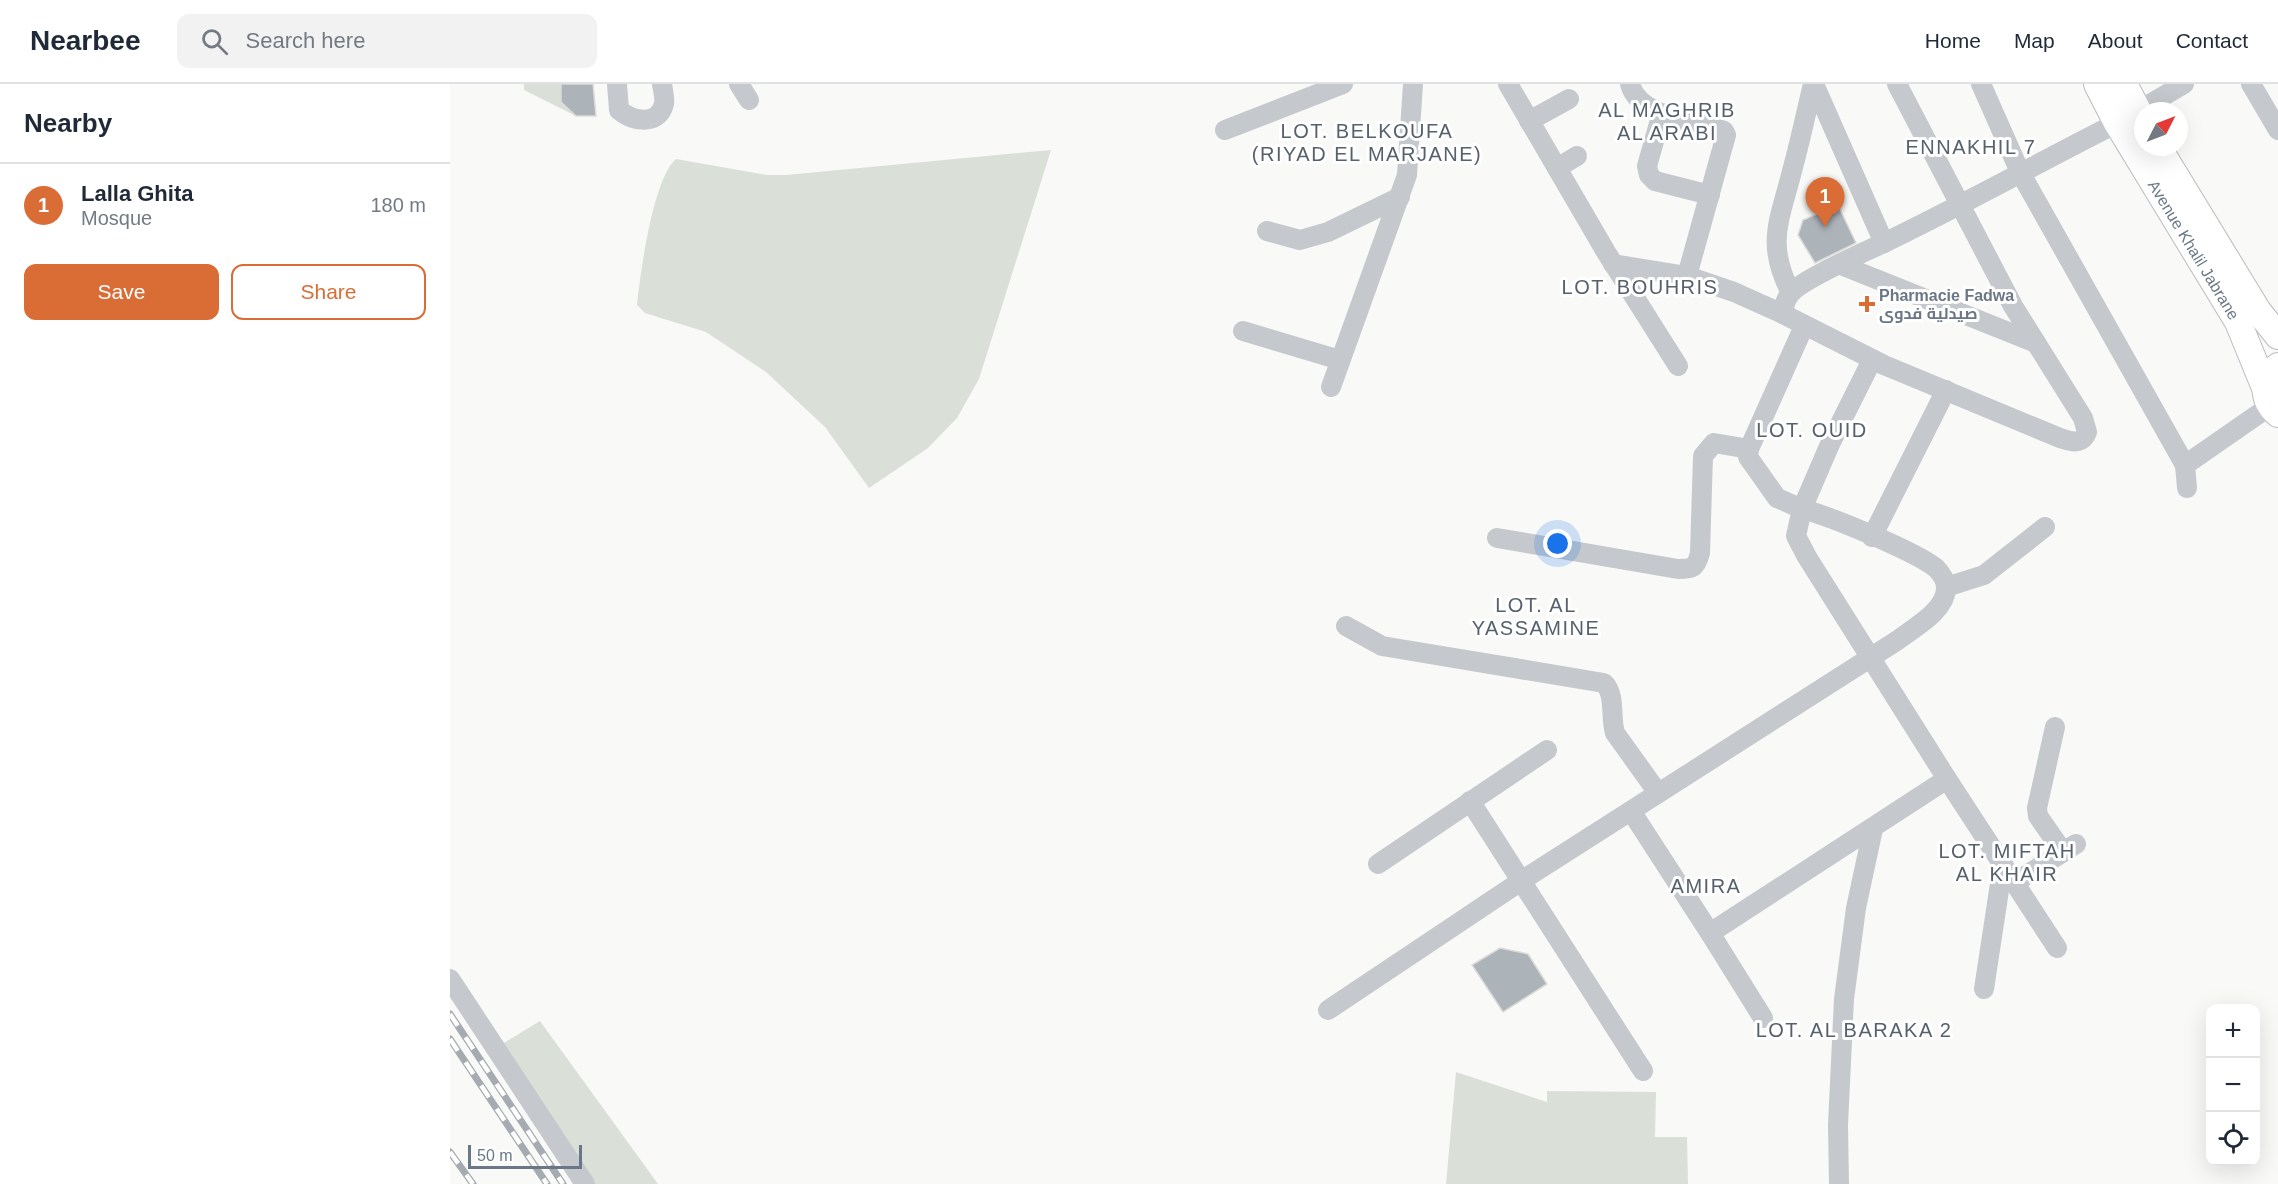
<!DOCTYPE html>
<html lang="en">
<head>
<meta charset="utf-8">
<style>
  :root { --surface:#fff; --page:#f2f2f3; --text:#1f2937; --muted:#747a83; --line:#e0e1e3; --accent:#da6d36 }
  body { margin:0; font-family:Arial,Cairo,sans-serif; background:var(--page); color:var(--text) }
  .controls { position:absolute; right:18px; bottom:18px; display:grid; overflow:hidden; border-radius:12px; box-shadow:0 6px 24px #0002 }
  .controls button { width:54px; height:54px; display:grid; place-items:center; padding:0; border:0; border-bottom:2px solid var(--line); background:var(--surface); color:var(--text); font:30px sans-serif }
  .compass { position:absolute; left:1684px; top:18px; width:54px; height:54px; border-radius:50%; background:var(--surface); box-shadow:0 6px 24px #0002; rotate:48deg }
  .scale { position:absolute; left:18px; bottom:15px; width:114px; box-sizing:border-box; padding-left:6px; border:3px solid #6a7786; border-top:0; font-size:16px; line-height:21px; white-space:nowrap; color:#6a7786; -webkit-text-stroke:4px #fff; paint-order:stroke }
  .you { position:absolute; left:1108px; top:460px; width:21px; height:21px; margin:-15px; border:4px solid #fff; border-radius:50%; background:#1a73e8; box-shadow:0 0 0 9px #1a73e833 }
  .badge { display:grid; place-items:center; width:39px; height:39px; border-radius:50%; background:var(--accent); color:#fff; font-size:20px; font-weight:700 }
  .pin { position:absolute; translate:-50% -50px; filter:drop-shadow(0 2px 3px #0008) }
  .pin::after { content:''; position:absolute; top:32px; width:21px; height:18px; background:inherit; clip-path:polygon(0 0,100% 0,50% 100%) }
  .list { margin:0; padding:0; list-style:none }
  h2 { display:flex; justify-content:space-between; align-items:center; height:78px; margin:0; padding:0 24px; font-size:26px }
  h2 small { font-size:20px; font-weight:400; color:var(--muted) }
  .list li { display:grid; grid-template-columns:39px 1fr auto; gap:18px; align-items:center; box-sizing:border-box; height:84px; padding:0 24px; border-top:2px solid var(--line) }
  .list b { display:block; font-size:22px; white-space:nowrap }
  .list p { margin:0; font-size:20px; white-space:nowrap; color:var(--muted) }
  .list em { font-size:20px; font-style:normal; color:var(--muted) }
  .actions { display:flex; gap:12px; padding:18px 24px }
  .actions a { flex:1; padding:14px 0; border:2px solid var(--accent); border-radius:12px; text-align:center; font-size:21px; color:var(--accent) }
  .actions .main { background:var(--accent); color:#fff }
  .icon { flex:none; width:33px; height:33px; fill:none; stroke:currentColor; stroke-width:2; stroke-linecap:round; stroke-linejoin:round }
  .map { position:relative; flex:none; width:1828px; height:1100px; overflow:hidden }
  header { display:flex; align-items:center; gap:36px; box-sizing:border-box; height:84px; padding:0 30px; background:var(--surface); border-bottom:2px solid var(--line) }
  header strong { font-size:28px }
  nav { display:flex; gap:33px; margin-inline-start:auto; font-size:21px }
  .search { width:420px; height:54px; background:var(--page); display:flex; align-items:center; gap:15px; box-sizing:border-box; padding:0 21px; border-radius:12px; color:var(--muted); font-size:22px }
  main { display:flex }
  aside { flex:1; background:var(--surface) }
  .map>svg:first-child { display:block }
  .green { fill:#dae0d8 }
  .building { fill:#acb3b9; stroke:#dbdbd9; stroke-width:1.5 }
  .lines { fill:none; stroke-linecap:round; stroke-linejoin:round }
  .major-casing { stroke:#b8bcc0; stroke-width:28 }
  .minor { stroke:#c5c8cc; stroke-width:20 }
  .major { stroke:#fff; stroke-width:26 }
  .rail-casing { stroke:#a6abb1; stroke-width:7 }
  .rail { stroke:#fff; stroke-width:4.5; stroke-dasharray:14; stroke-linecap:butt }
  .poi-dot { fill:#da6d36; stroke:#fff; stroke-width:2 }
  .labels { text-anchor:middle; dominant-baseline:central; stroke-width:6; stroke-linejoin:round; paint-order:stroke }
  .street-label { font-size:16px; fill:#6a7786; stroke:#fff }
  .poi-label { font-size:16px; font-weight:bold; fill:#6a7786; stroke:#fff; text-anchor:start }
  .quarter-label { font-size:20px; letter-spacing:1.5px; fill:#57616c; stroke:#fff }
</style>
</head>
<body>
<header>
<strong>Nearbee</strong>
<div class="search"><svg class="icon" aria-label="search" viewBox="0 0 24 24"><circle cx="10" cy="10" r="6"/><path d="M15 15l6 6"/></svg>Search here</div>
<nav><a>Home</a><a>Map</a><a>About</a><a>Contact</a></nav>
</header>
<main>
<aside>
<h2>Nearby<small></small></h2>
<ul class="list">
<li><span class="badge">1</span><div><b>Lalla Ghita</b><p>Mosque</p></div><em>180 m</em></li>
</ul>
<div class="actions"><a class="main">Save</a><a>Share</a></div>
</aside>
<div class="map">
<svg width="1828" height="1100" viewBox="0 0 1828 1100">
  <rect width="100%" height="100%" fill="#f9f9f7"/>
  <g class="green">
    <path d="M 74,0 L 111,0 L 111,18 L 126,32 L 74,6 Z"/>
    <path d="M 601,66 L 529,295 L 507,334 L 478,364 L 419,404 L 375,343 L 316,288 L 256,248 L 195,229 L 187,221 C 190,191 203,94 226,75 L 317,91 L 336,91 Z"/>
    <path d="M 90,937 L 208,1100 L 140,1100 L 49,962 Z"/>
    <path d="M 1006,988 L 1097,1018 L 1097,1007 L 1206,1008 L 1205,1053 L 1237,1053 L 1238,1100 L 996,1100 Z"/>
  </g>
  <g class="building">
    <path d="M 111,0 L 143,0 L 146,32 L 126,32 L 111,18 Z"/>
    <path d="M 1388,121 L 1406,159 L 1365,179 L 1348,151 L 1353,136 Z"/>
    <path d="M 1050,864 L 1078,870 L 1097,900 L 1053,928 L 1022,881 Z"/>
  </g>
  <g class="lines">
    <g class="major-casing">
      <g id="major">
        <path id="s1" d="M 1647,0 L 1667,39 L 1788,238 L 1815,304"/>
        <path d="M 1674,0 L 1693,36"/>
        <path d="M 1708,63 L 1808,227 L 1828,252"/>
        <path d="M 1828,282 C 1811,296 1812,316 1828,330"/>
      </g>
    </g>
    <g class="minor">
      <path d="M 167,0 L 169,26 C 182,37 208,43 214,20 C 215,15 213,6 212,0"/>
      <path d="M 289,0 L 299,16"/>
      <path d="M 1058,0 L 1156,168 L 1228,282"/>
      <path d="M 1180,0 C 1189,34 1246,37 1274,47 L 1276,51 L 1237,192"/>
      <path d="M 1364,0 L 1434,159"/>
      <path d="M 1531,0 L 1570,88 L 1735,381 L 1820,322"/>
      <path d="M 1801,0 L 1828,46"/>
      <path d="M 1688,27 L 1734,0"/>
      <path d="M 1212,29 L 1197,82 L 1199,91 L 1205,97 L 1260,111"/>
      <path d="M 1079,37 L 1119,15"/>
      <path d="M 775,46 L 893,0"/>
      <path d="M 1107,84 L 1127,72"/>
      <path d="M 817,147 L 850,156 L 878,148 L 950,113"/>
      <path d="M 1163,180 L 1237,192 L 1284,208 L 1333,230 L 1434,281 L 1610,354 C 1622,358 1632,361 1637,348 L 1633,334 L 1563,222 L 1447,0"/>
      <path d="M 1391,181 L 1586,259"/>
      <path d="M 1341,209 C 1315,159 1330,136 1342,87 C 1350,58 1356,29 1363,0"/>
      <path d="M 1333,230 C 1334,222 1335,215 1341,209 C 1355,193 1420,166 1442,155 C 1518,118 1592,77 1667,39"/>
      <path d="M 793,247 L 890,276"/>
      <path d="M 881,303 L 957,91 L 963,0"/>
      <path d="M 1735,381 L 1737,404"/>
      <path d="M 1422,453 L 1496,306"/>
      <path d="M 1047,454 L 1228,485 C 1243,485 1246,484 1250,469 L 1253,372 L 1264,359 L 1299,365"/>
      <path d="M 1496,503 L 1534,491 L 1595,443"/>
      <path d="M 896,542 L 932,562 L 1154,599 C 1166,611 1160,633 1165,649 L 1208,709"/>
      <path d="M 1605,643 L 1587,724 L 1588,732 L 1613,768"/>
      <path d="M 1497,695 L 1607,864"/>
      <path d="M 1020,717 L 1193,987"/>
      <path d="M 1181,727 L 1260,849 L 1497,695 L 1357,473 L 1346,452 L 1352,425 L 1327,414 L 1298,373 L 1299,365 L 1354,242"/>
      <path d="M 928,780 L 1097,666"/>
      <path d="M 1564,799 L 1626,760"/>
      <path d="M 1260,849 L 1313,934"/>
      <path d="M 0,895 L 135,1100"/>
      <path d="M 1534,905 L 1553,780"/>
      <path d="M 878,926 L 1071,797 L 1448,556 C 1463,544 1496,527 1496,504 C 1496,497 1491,489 1486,484 C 1464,467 1380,432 1352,425 L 1380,360 L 1422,276"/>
      <path d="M 1389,1100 L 1388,1041 L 1394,915 L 1406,824 L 1423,745"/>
    </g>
    <use href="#major" class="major"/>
    <g class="rail-casing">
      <g id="rail">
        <path d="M 0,930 L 113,1100"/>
        <path d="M 0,955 L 97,1100"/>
        <path d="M 0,1068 L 23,1100"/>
      </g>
    </g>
    <use href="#rail" class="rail"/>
  </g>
  <path class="poi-dot" d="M1414 211h6v6h6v6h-6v6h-6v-6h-6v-6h6z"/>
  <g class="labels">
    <g class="street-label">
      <text stroke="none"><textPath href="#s1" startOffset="192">Avenue Khalil Jabrane</textPath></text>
    </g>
    <g class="poi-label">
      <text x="1429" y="211">Pharmacie Fadwa<tspan x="1429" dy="18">صيدلية فدوى</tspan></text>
    </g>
    <g class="quarter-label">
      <text x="1217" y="26">AL MAGHRIB<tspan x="1217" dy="23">AL ARABI</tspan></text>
      <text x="917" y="47">LOT. BELKOUFA<tspan x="917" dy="23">(RIYAD EL MARJANE)</tspan></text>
      <text x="1521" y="63">ENNAKHIL 7</text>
      <text x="1190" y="203">LOT. BOUHRIS</text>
      <text x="1362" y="346">LOT. OUID</text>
      <text x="1086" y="521">LOT. AL<tspan x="1086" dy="23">YASSAMINE</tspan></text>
      <text x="1557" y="767">LOT. MIFTAH<tspan x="1557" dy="23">AL KHAIR</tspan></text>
      <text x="1256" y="802">AMIRA</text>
      <text x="1404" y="946">LOT. AL BARAKA 2</text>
    </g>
  </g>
</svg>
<div class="controls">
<button>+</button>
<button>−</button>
<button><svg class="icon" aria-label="locate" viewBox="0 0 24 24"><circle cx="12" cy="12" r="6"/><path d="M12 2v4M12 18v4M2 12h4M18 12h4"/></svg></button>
</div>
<svg class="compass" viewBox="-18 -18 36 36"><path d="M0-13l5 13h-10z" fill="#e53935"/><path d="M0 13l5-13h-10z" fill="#747a83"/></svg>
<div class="scale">50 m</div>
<div class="you"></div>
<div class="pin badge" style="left:1375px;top:143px">1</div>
</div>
</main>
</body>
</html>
